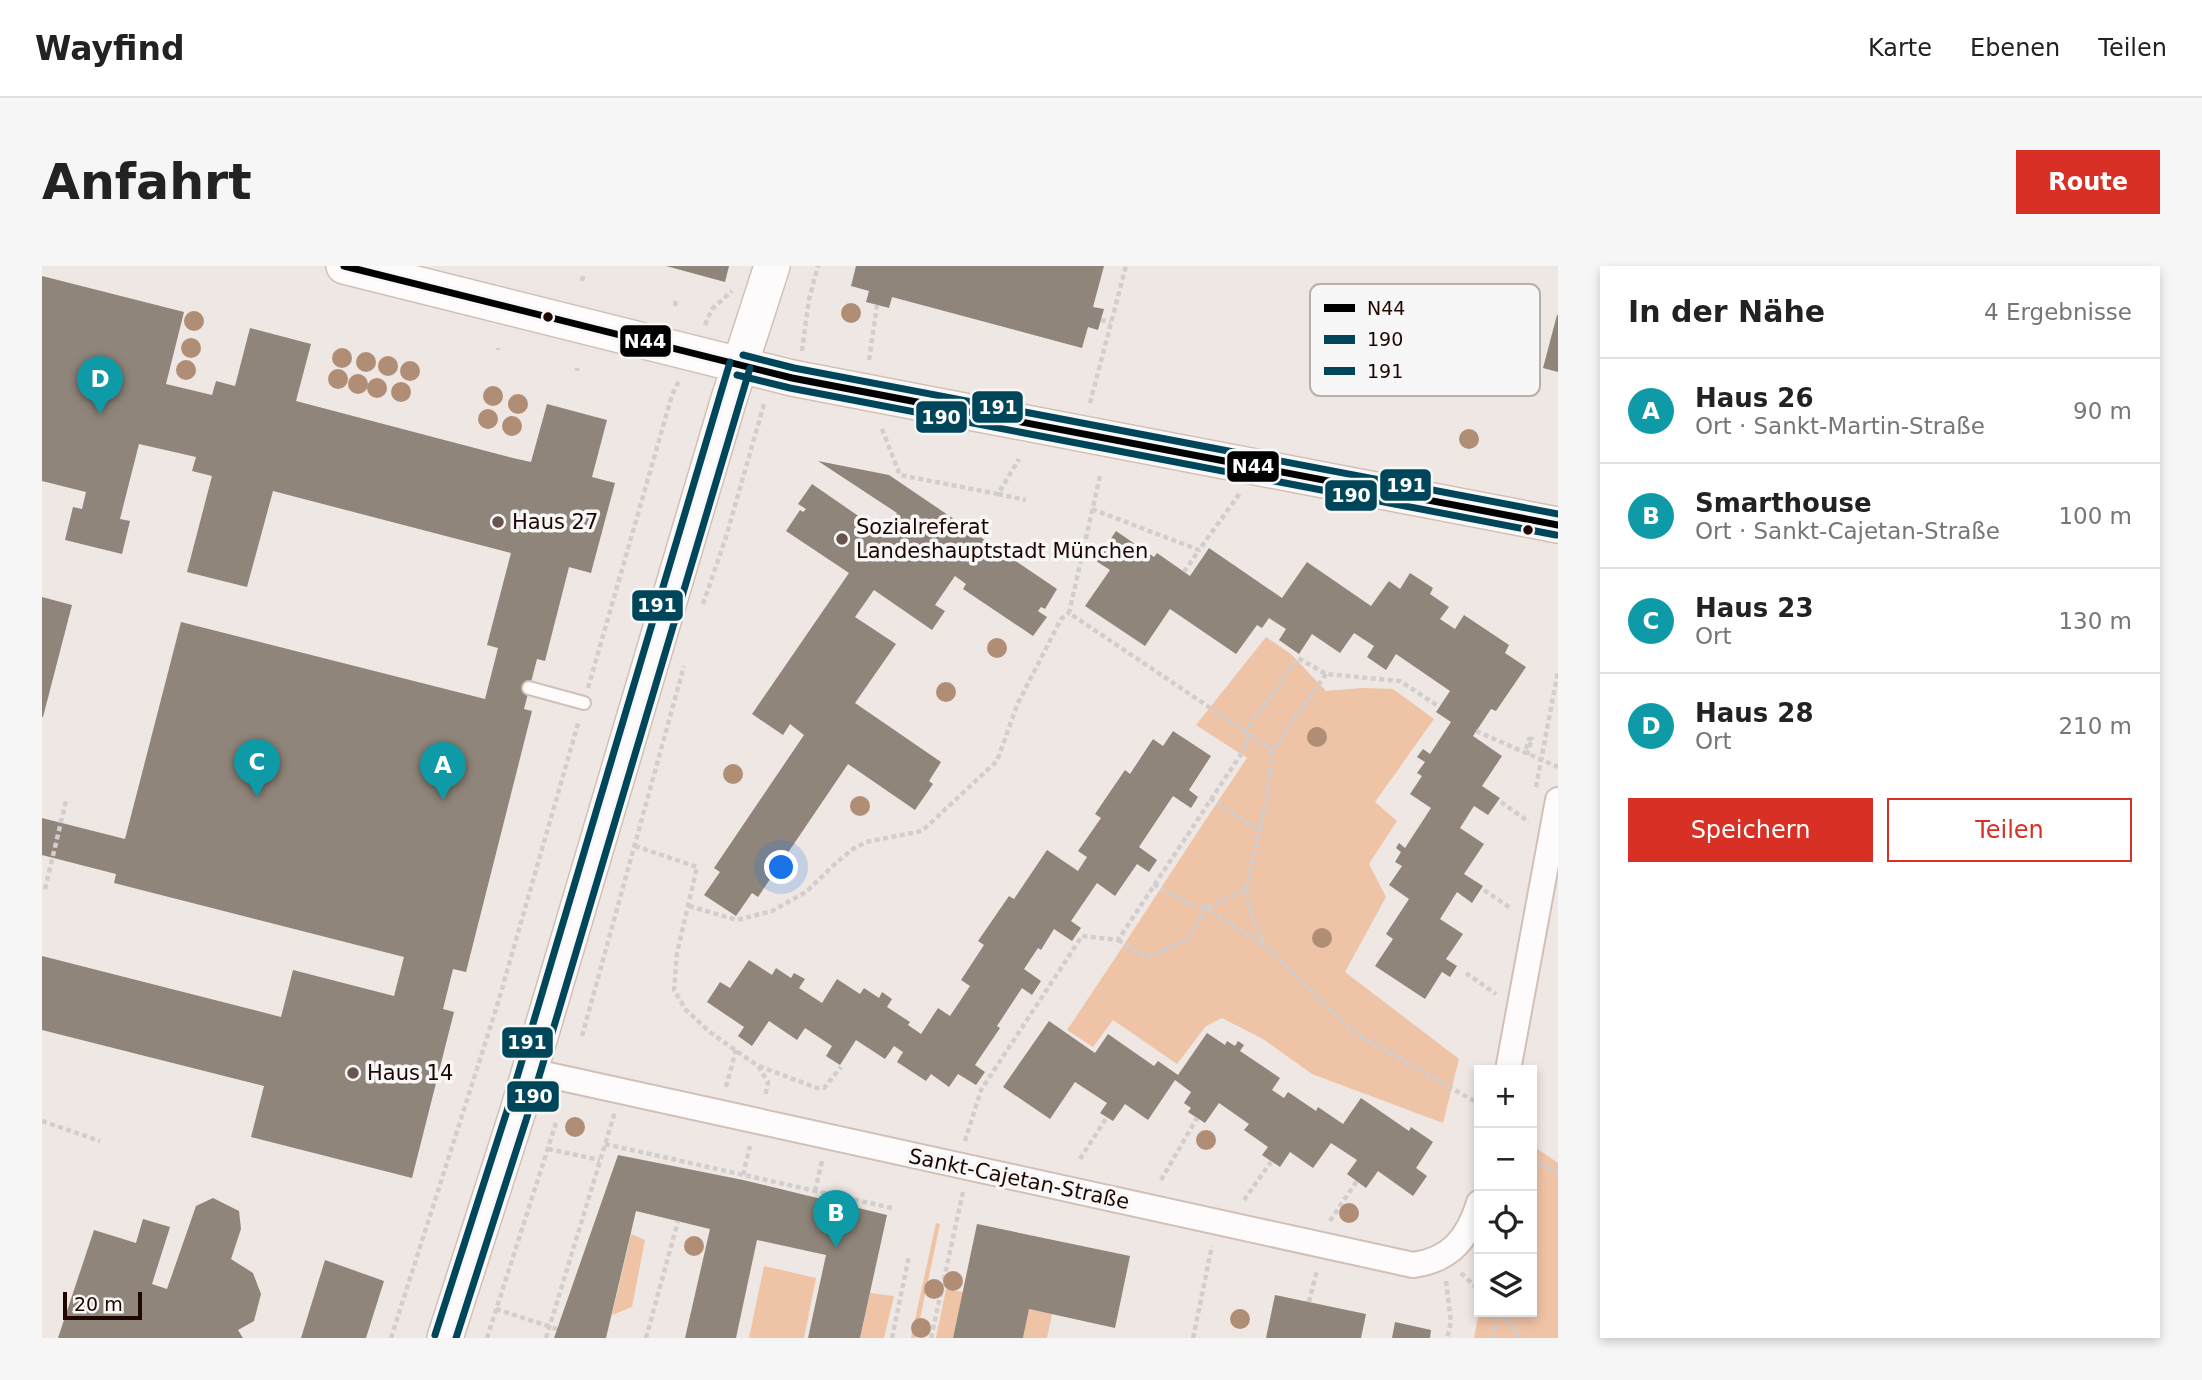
<!DOCTYPE html>
<html lang="de">
<head>
<meta charset="utf-8">
<style>
  :root { --surface:#fff; --page:#f6f6f6; --text:#222; --muted:#767676; --line:#e0e0e0; --accent:#d93025 }
  body { margin:0; font-family:"DejaVu Sans",sans-serif; background:var(--page); color:var(--text) }
  .controls { position:absolute; right:21px; bottom:21px; display:grid; overflow:hidden; border-radius:0px; box-shadow:0 4px 10px #0003 }
  .controls button { width:63px; height:63px; display:grid; place-items:center; padding:0; border:0; border-bottom:2px solid var(--line); background:var(--surface); color:var(--text); font:35px sans-serif }
  .scale { position:absolute; left:21px; bottom:18px; width:79px; box-sizing:border-box; padding-left:7px; border:4px solid #1f0600; border-top:0; font-size:19px; line-height:24px; white-space:nowrap; color:#1f0600; -webkit-text-stroke:5px #f7f7f7; paint-order:stroke }
  .you { position:absolute; left:740px; top:602px; width:24px; height:24px; margin:-18px; border:5px solid #fff; border-radius:50%; background:#1a73e8; box-shadow:0 0 0 10px #1a73e833 }
  .badge { display:grid; place-items:center; width:46px; height:46px; border-radius:50%; background:var(--accent); color:#fff; font-size:23px; font-weight:700 }
  .pin { position:absolute; translate:-50% -58px; filter:drop-shadow(0 2px 4px #0008) }
  .pin::after { content:''; position:absolute; top:37px; width:24px; height:21px; background:inherit; clip-path:polygon(0 0,100% 0,50% 100%) }
  .list { margin:0; padding:0; list-style:none }
  h2 { display:flex; justify-content:space-between; align-items:center; height:91px; margin:0; padding:0 28px; font-size:30px }
  h2 small { font-size:23px; font-weight:400; color:var(--muted) }
  .list li { display:grid; grid-template-columns:46px 1fr auto; gap:21px; align-items:center; box-sizing:border-box; height:105px; padding:0 28px; border-top:2px solid var(--line) }
  .list b { display:block; font-size:26px; white-space:nowrap }
  .list p { margin:0; font-size:23px; white-space:nowrap; color:var(--muted) }
  .list em { font-size:23px; font-style:normal; color:var(--muted) }
  .actions { display:flex; gap:14px; padding:21px 28px }
  .actions a { flex:1; padding:16px 0; border:2px solid var(--accent); border-radius:0px; text-align:center; font-size:24px; color:var(--accent) }
  .actions .main { background:var(--accent); color:#fff }
  .icon { flex:none; width:38px; height:38px; fill:none; stroke:currentColor; stroke-width:2; stroke-linecap:round; stroke-linejoin:round }
  .map { position:relative; flex:none; width:1516px; height:1072px; overflow:hidden; border-radius:0px }
  header { display:flex; align-items:center; gap:42px; box-sizing:border-box; height:98px; padding:0 35px; background:var(--surface); border-bottom:2px solid var(--line) }
  header strong { font-size:33px }
  nav { display:flex; gap:38px; margin-inline-start:auto; font-size:24px }
  .intro { display:flex; align-items:center; justify-content:space-between; box-sizing:border-box; height:168px; padding:0 42px }
  h1 { margin:0; font-size:49px }
  .button { padding:18px 32px; border-radius:0px; background:var(--accent); color:#fff; font-size:24px; font-weight:700 }
  main { display:flex; gap:42px; padding:0 42px }
  aside { flex:1; background:var(--surface); border-radius:0px; box-shadow:0 4px 10px #0003 }
  .map>svg:first-child { display:block }
  .green { fill:#efc3a6 }
  .building { fill:#8f857a }
  .lines { fill:none; stroke-linecap:round; stroke-linejoin:round }
  .lane-casing { stroke:#d2c0b6; stroke-width:16 }
  .street-casing { stroke:#d2c0b6; stroke-width:28 }
  .secondary-casing { stroke:#d2c0b6; stroke-width:38 }
  .path { stroke:#d1cecd; stroke-width:4.5; stroke-dasharray:5 3.5; stroke-linecap:butt }
  .lane { stroke:#fdfbfb; stroke-width:12 }
  .street { stroke:#fdfbfb; stroke-width:24 }
  .secondary { stroke:#fdfbfb; stroke-width:35 }
  .bus-1-casing { stroke:#f7f7f7; stroke-width:12 }
  .bus-2-casing { stroke:#f7f7f7; stroke-width:12 }
  .bus-3-casing { stroke:#f7f7f7; stroke-width:12 }
  .bus-1 { stroke:#000; stroke-width:7 }
  .bus-2 { stroke:#00465a; stroke-width:7 }
  .bus-3 { stroke:#00465a; stroke-width:7 }
  .tree { fill:#b08e75 }
  .bus-dot { fill:#1f0600; stroke:#f7f7f7; stroke-width:2.5 }
  .poi-dot { fill:#68554f; stroke:#f7f7f7; stroke-width:2.5 }
  .labels { text-anchor:middle; dominant-baseline:central; stroke-width:7; stroke-linejoin:round; paint-order:stroke }
  .poi-label { font-size:21px; fill:#1f0600; stroke:#f7f7f7; text-anchor:start }
  .street-label { font-size:21px; fill:#1f0600; stroke:#f7f7f7 }
  .key { fill:#f7f7f7; stroke:#b6afad; stroke-width:2 }
  .key-label { font-size:19px; fill:#1f0600 }
  .line-badge { stroke:#f7f7f7; stroke-width:2.5 }
  .badge-label { font-size:19px; text-anchor:middle; font-weight:bold; fill:#fff }
</style>
</head>
<body>
<header>
<strong>Wayfind</strong>
<nav><a>Karte</a><a>Ebenen</a><a>Teilen</a></nav>
</header>
<div class="intro"><h1>Anfahrt</h1><a class="button">Route</a></div>
<main>
<div class="map">
<svg width="1516" height="1072" viewBox="0 0 1516 1072">
  <rect width="100%" height="100%" fill="#efe7e3"/>
  <g class="green">
    <path d="M 1224,371 L 1249,388 L 1284,425 L 1320,422 L 1351,423 L 1392,453 L 1333,536 L 1355,555 L 1327,598 L 1344,631 L 1303,706 L 1417,793 L 1401,857 L 1270,808 L 1221,773 L 1180,752 L 1164,760 L 1135,798 L 1071,754 L 1051,781 L 1025,764 C 1086,674 1144,582 1205,492 L 1154,459 Z"/>
    <path d="M 1494,882 L 1516,897 L 1516,1072 L 1432,1072 L 1437,1046 L 1490,1046 L 1490,904 Z"/>
    <path d="M 894,957 L 898,958 L 874,1072 L 869,1072 Z"/>
    <path d="M 589,968 L 603,974 L 590,1041 L 570,1049 Z"/>
    <path d="M 722,1000 L 774,1012 L 762,1072 L 707,1072 Z"/>
    <path d="M 904,1023 L 921,1026 L 911,1072 L 894,1072 Z"/>
    <path d="M 828,1027 L 852,1030 L 842,1072 L 818,1072 Z"/>
    <path d="M 987,1043 L 1010,1048 L 1005,1072 L 981,1072 Z"/>
  </g>
  <g class="building">
    <path d="M 624,0 L 687,0 L 683,16 Z"/>
    <path d="M 814,0 L 1062,0 L 1051,41 L 1062,43 L 1056,64 L 1046,61 L 1040,82 L 850,31 L 847,42 L 824,36 L 827,25 L 809,20 Z"/>
    <path d="M 0,10 L 142,46 L 124,118 L 170,129 L 174,115 L 193,120 L 208,62 L 269,78 L 254,135 L 471,192 L 489,196 L 505,138 L 565,154 L 550,211 L 573,217 L 549,307 L 527,301 L 503,395 L 495,393 L 482,443 L 490,445 L 424,706 L 411,703 L 401,743 L 412,746 L 370,912 L 209,871 L 222,820 L 0,764 L 0,690 L 239,751 L 251,704 L 352,730 L 362,691 L 72,617 L 74,608 L 0,589 L 0,552 L 83,573 L 139,356 L 443,433 L 456,382 L 445,379 L 469,287 L 231,225 L 205,321 L 145,306 L 170,210 L 150,205 L 154,191 L 97,178 L 78,253 L 88,255 L 80,288 L 23,274 L 31,241 L 40,243 L 44,226 L 0,215 Z"/>
    <path d="M 1515,49 L 1516,49 L 1516,106 L 1501,102 Z"/>
    <path d="M 776,195 L 847,209 L 1015,323 L 1003,343 L 999,341 L 996,345 L 1005,351 L 991,370 L 921,323 L 924,318 L 913,310 L 893,339 L 903,345 L 890,364 L 832,324 L 813,351 L 854,378 L 813,437 L 899,496 L 887,515 L 891,518 L 873,544 L 806,498 L 716,631 L 710,627 L 694,650 L 662,629 L 678,606 L 672,602 L 762,469 L 748,458 L 741,469 L 710,448 L 807,307 L 744,265 L 758,244 L 761,246 L 764,243 L 756,238 L 770,218 L 841,267 L 855,247 Z"/>
    <path d="M 1074,265 L 1112,291 L 1115,287 L 1148,310 L 1167,282 L 1240,332 L 1265,296 L 1329,340 L 1347,315 L 1358,323 L 1368,307 L 1391,322 L 1388,328 L 1407,341 L 1398,353 L 1413,363 L 1422,349 L 1467,379 L 1463,387 L 1484,401 L 1454,445 L 1449,443 L 1431,470 L 1460,490 L 1440,520 L 1458,532 L 1446,549 L 1432,540 L 1418,562 L 1442,578 L 1422,608 L 1441,620 L 1430,637 L 1415,626 L 1398,653 L 1421,668 L 1404,693 L 1415,700 L 1408,711 L 1400,706 L 1383,733 L 1333,700 L 1351,673 L 1344,668 L 1367,633 L 1347,619 L 1360,600 L 1353,596 L 1359,586 L 1354,582 L 1357,577 L 1363,582 L 1389,542 L 1368,528 L 1380,510 L 1375,507 L 1383,496 L 1375,491 L 1381,483 L 1388,488 L 1409,456 L 1394,446 L 1408,425 L 1354,388 L 1344,404 L 1325,391 L 1332,380 L 1312,367 L 1298,387 L 1270,368 L 1257,388 L 1237,374 L 1244,363 L 1227,352 L 1220,362 L 1215,359 L 1194,388 L 1128,343 L 1103,380 L 1043,340 L 1068,304 L 1054,295 Z"/>
    <path d="M 0,331 L 30,339 L 1,451 L 0,451 Z"/>
    <path d="M 1131,465 L 1169,490 L 1147,524 L 1156,531 L 1149,542 L 1131,530 L 1097,581 L 1115,594 L 1107,606 L 1095,598 L 1073,630 L 1055,617 L 1029,655 L 1039,662 L 1030,675 L 1012,663 L 999,684 L 996,682 L 982,703 L 999,715 L 990,729 L 980,722 L 955,760 L 958,762 L 933,799 L 943,806 L 934,819 L 916,808 L 907,821 L 889,808 L 884,815 L 855,796 L 861,786 L 852,780 L 843,793 L 814,774 L 798,799 L 784,790 L 790,780 L 763,762 L 755,774 L 727,755 L 710,780 L 696,770 L 702,761 L 665,736 L 678,716 L 688,722 L 707,694 L 730,709 L 734,702 L 749,712 L 752,707 L 763,713 L 757,722 L 780,737 L 795,713 L 818,728 L 822,722 L 837,732 L 840,726 L 850,733 L 845,741 L 868,756 L 866,759 L 879,768 L 896,742 L 908,750 L 928,720 L 919,714 L 942,679 L 936,675 L 967,630 L 972,633 L 1005,584 L 1036,605 L 1045,591 L 1036,585 L 1059,552 L 1053,548 L 1083,504 L 1088,508 L 1111,473 L 1121,480 Z"/>
    <path d="M 1007,755 L 1053,787 L 1066,768 L 1112,800 L 1116,795 L 1136,809 L 1165,767 L 1183,779 L 1185,775 L 1193,780 L 1196,775 L 1202,779 L 1198,785 L 1238,812 L 1230,824 L 1242,832 L 1246,826 L 1274,845 L 1276,841 L 1301,858 L 1319,832 L 1367,865 L 1369,861 L 1391,876 L 1374,902 L 1385,910 L 1371,930 L 1336,905 L 1324,922 L 1305,908 L 1315,894 L 1289,877 L 1271,902 L 1248,886 L 1238,901 L 1220,889 L 1226,881 L 1202,864 L 1207,858 L 1177,837 L 1163,857 L 1146,846 L 1149,842 L 1142,837 L 1149,826 L 1133,814 L 1106,854 L 1083,838 L 1071,855 L 1058,847 L 1065,837 L 1033,816 L 1008,853 L 961,821 Z"/>
    <path d="M 576,889 L 701,914 L 845,949 L 818,1072 L 766,1072 L 784,989 L 715,974 L 694,1072 L 643,1072 L 668,963 L 594,945 L 564,1072 L 512,1072 Z"/>
    <path d="M 171,932 L 197,945 L 199,963 L 189,993 L 211,1007 L 219,1028 L 212,1055 L 196,1064 L 201,1072 L 16,1072 L 52,964 L 94,977 L 101,953 L 128,961 L 110,1018 L 125,1023 L 154,940 Z"/>
    <path d="M 935,958 L 1088,990 L 1073,1062 L 987,1043 L 981,1072 L 911,1072 Z"/>
    <path d="M 283,994 L 342,1015 L 324,1072 L 259,1072 Z"/>
    <path d="M 1233,1029 L 1324,1048 L 1319,1072 L 1224,1072 Z"/>
    <path d="M 1353,1056 L 1389,1064 L 1388,1072 L 1350,1072 Z"/>
  </g>
  <g class="lines">
    <g class="lane-casing">
      <path id="lane" d="M 487,422 L 542,437"/>
    </g>
    <g class="street-casing">
      <g id="street">
        <path d="M 1466,804 L 1516,534"/>
        <path d="M 488,805 L 1371,999 C 1409,994 1426,972 1437,937"/>
      </g>
    </g>
    <g class="secondary-casing">
      <g id="secondary">
        <path d="M 302,0 L 750,112 L 1516,259"/>
        <path d="M 403,1072 L 475,848 L 686,136 L 730,0"/>
      </g>
    </g>
    <g class="path">
      <path d="M 540,15 L 541,10"/>
      <path d="M 633,40 L 634,34"/>
      <path d="M 1059,54 L 1069,56"/>
      <path d="M 663,59 L 670,43 L 690,25"/>
      <path d="M 456,84 L 456,82"/>
      <path d="M 760,85 L 767,33 L 776,0"/>
      <path d="M 827,94 L 835,39"/>
      <path d="M 535,105 L 535,102"/>
      <path d="M 1048,137 L 1084,0"/>
      <path d="M 840,163 L 858,209 L 956,228 L 977,193"/>
      <path d="M 1058,210 L 1027,347 L 1231,484"/>
      <path d="M 956,228 L 984,234"/>
      <path d="M 1050,243 L 1157,284 L 1198,227"/>
      <path d="M 1142,306 L 1157,284"/>
      <path d="M 661,338 L 684,271 L 722,138"/>
      <path d="M 546,422 L 630,129 L 637,115"/>
      <path d="M 1434,465 L 1516,501"/>
      <path d="M 1484,483 L 1487,473 L 1490,473 L 1485,489"/>
      <path d="M 1494,521 L 1516,405"/>
      <path d="M 1168,532 L 1218,565"/>
      <path d="M 1459,536 L 1487,556"/>
      <path d="M 593,580 L 655,601 L 635,687 L 632,724 L 644,744 L 669,767 L 716,800 L 726,816 L 723,831"/>
      <path d="M 1112,618 L 1147,638 L 1164,642 L 1204,623 L 1224,537 L 1231,484 L 1284,408"/>
      <path d="M 3,623 L 24,535"/>
      <path d="M 1204,623 L 1209,648 L 1222,678"/>
      <path d="M 1442,624 L 1470,643"/>
      <path d="M 647,640 L 695,654 L 730,645 L 764,626 L 795,596 L 811,583 L 824,576 L 880,565 L 955,495 L 975,439 L 1019,353 L 1027,347"/>
      <path d="M 1076,674 L 1103,690 L 1111,690 L 1147,672 L 1164,642 L 1222,679 L 1313,767 L 1434,836 L 1437,816"/>
      <path d="M 1424,707 L 1454,728"/>
      <path d="M 540,770 L 642,400"/>
      <path d="M 717,800 L 775,822 L 782,822 L 799,801"/>
      <path d="M 684,821 L 694,784"/>
      <path d="M 0,855 L 58,875"/>
      <path d="M 923,875 L 939,824 L 1040,670 L 1076,674 L 1205,479 L 1204,465 L 1256,392 L 1284,408 L 1358,415 L 1396,440"/>
      <path d="M 563,878 L 850,942"/>
      <path d="M 506,883 L 558,894"/>
      <path d="M 1038,893 L 1065,851"/>
      <path d="M 1490,894 L 1516,907"/>
      <path d="M 701,909 L 708,880"/>
      <path d="M 1119,914 L 1155,852"/>
      <path d="M 773,925 L 780,895"/>
      <path d="M 1202,934 L 1229,896"/>
      <path d="M 1288,955 L 1315,915"/>
      <path d="M 1419,1007 L 1437,1024"/>
      <path d="M 1404,1015 L 1409,1056 L 1405,1072"/>
      <path d="M 1267,1036 L 1275,1004"/>
      <path d="M 454,1043 L 515,1063"/>
      <path d="M 1458,1046 L 1478,1072"/>
      <path d="M 349,1072 L 455,740 L 537,454"/>
      <path d="M 445,1072 L 514,857"/>
      <path d="M 504,1072 L 573,846"/>
      <path d="M 604,1072 L 636,955"/>
      <path d="M 850,1072 L 867,990"/>
      <path d="M 889,1072 L 921,926"/>
      <path d="M 1151,1072 L 1170,980"/>
      <path d="M 1451,1072 L 1455,1046"/>
    </g>
    <use href="#lane" class="lane"/>
    <use href="#street" class="street"/>
    <use href="#secondary" class="secondary"/>
    <g class="bus-1-casing">
      <path id="bus-1" d="M 302,0 L 750,112 L 1516,259"/>
    </g>
    <g class="bus-2-casing">
      <g id="bus-2">
        <path d="M 695,109 L 748,122 L 1514,269"/>
        <path d="M 414,1072 L 485,851 L 708,102"/>
      </g>
    </g>
    <g class="bus-3-casing">
      <g id="bus-3">
        <path d="M 701,89 L 752,102 L 1516,248"/>
        <path d="M 393,1069 L 465,845 L 688,96"/>
      </g>
    </g>
    <use href="#bus-1" class="bus-1"/>
    <use href="#bus-2" class="bus-2"/>
    <use href="#bus-3" class="bus-3"/>
  </g>
  <g class="tree">
    <circle cx="809" cy="47" r="10"/>
    <circle cx="152" cy="55" r="10"/>
    <circle cx="149" cy="82" r="10"/>
    <circle cx="300" cy="92" r="10"/>
    <circle cx="324" cy="96" r="10"/>
    <circle cx="346" cy="100" r="10"/>
    <circle cx="144" cy="104" r="10"/>
    <circle cx="368" cy="105" r="10"/>
    <circle cx="296" cy="113" r="10"/>
    <circle cx="316" cy="118" r="10"/>
    <circle cx="335" cy="122" r="10"/>
    <circle cx="359" cy="126" r="10"/>
    <circle cx="451" cy="130" r="10"/>
    <circle cx="476" cy="138" r="10"/>
    <circle cx="446" cy="153" r="10"/>
    <circle cx="470" cy="160" r="10"/>
    <circle cx="1427" cy="173" r="10"/>
    <circle cx="955" cy="382" r="10"/>
    <circle cx="904" cy="426" r="10"/>
    <circle cx="1275" cy="471" r="10"/>
    <circle cx="691" cy="508" r="10"/>
    <circle cx="818" cy="540" r="10"/>
    <circle cx="1280" cy="672" r="10"/>
    <circle cx="533" cy="861" r="10"/>
    <circle cx="1164" cy="874" r="10"/>
    <circle cx="1307" cy="947" r="10"/>
    <circle cx="652" cy="980" r="10"/>
    <circle cx="911" cy="1015" r="10"/>
    <circle cx="892" cy="1023" r="10"/>
    <circle cx="1198" cy="1053" r="10"/>
    <circle cx="879" cy="1062" r="10"/>
  </g>
  <g class="bus-dot">
    <circle cx="506" cy="51" r="6"/>
    <circle cx="1486" cy="264" r="6"/>
  </g>
  <g class="poi-dot">
    <circle cx="456" cy="256" r="7"/>
    <circle cx="800" cy="273" r="7"/>
    <circle cx="311" cy="807" r="7"/>
  </g>
  <g class="labels">
    <g class="poi-label">
      <text x="470" y="256">Haus 27</text>
      <text x="814" y="261">Sozialreferat<tspan x="814" dy="24">Landeshauptstadt München</tspan></text>
      <text x="325" y="807">Haus 14</text>
    </g>
    <g class="street-label">
      <text transform="translate(977 913) rotate(12)">Sankt-Cajetan-Straße</text>
    </g>
  </g>
  <rect x="1268" y="18" width="230" height="112" rx="10" class="key"/>
  <rect x="1282" y="38" width="31" height="8" fill="#000"/>
  <rect x="1282" y="69" width="31" height="9" fill="#00465a"/>
  <rect x="1282" y="101" width="31" height="8" fill="#00465a"/>
  <g class="key-label">
    <text x="1325" y="49">N44</text>
    <text x="1325" y="80">190</text>
    <text x="1325" y="112">191</text>
  </g>
  <g class="line-badge">
    <rect x="577" y="58" width="53" height="34" rx="7" fill="#000"/>
    <rect x="929" y="124" width="53" height="34" rx="7" fill="#00465a"/>
    <rect x="873" y="134" width="53" height="34" rx="7" fill="#00465a"/>
    <rect x="1184" y="184" width="54" height="33" rx="7" fill="#000"/>
    <rect x="1337" y="202" width="53" height="34" rx="7" fill="#00465a"/>
    <rect x="1282" y="213" width="54" height="33" rx="7" fill="#00465a"/>
    <rect x="589" y="323" width="53" height="33" rx="7" fill="#00465a"/>
    <rect x="459" y="760" width="53" height="33" rx="7" fill="#00465a"/>
    <rect x="464" y="814" width="54" height="33" rx="7" fill="#00465a"/>
  </g>
  <g class="badge-label">
    <text x="603" y="82">N44</text>
    <text x="956" y="148">191</text>
    <text x="899" y="158">190</text>
    <text x="1211" y="207">N44</text>
    <text x="1364" y="226">191</text>
    <text x="1309" y="236">190</text>
    <text x="615" y="346">191</text>
    <text x="485" y="783">191</text>
    <text x="491" y="837">190</text>
  </g>
</svg>
<div class="controls">
<button>+</button>
<button>−</button>
<button><svg class="icon" aria-label="locate" viewBox="0 0 24 24"><circle cx="12" cy="12" r="6"/><path d="M12 2v4M12 18v4M2 12h4M18 12h4"/></svg></button>
<button><svg class="icon" aria-label="layers" viewBox="0 0 24 24"><path d="M12 4l9 5-9 5-9-5zM3 14l9 5 9-5"/></svg></button>
</div>
<div class="scale">20 m</div>
<div class="you"></div>
<div class="pin badge" style="left:401px;top:534px;background:#0f9aa8">A</div>
<div class="pin badge" style="left:794px;top:982px;background:#0f9aa8">B</div>
<div class="pin badge" style="left:215px;top:531px;background:#0f9aa8">C</div>
<div class="pin badge" style="left:58px;top:148px;background:#0f9aa8">D</div>
</div>
<aside>
<h2>In der Nähe<small>4 Ergebnisse</small></h2>
<ul class="list">
<li><span class="badge" style="background:#0f9aa8">A</span><div><b>Haus 26</b><p>Ort · Sankt-Martin-Straße</p></div><em>90 m</em></li>
<li><span class="badge" style="background:#0f9aa8">B</span><div><b>Smarthouse</b><p>Ort · Sankt-Cajetan-Straße</p></div><em>100 m</em></li>
<li><span class="badge" style="background:#0f9aa8">C</span><div><b>Haus 23</b><p>Ort</p></div><em>130 m</em></li>
<li><span class="badge" style="background:#0f9aa8">D</span><div><b>Haus 28</b><p>Ort</p></div><em>210 m</em></li>
</ul>
<div class="actions"><a class="main">Speichern</a><a>Teilen</a></div>
</aside>
</main>
</body>
</html>
